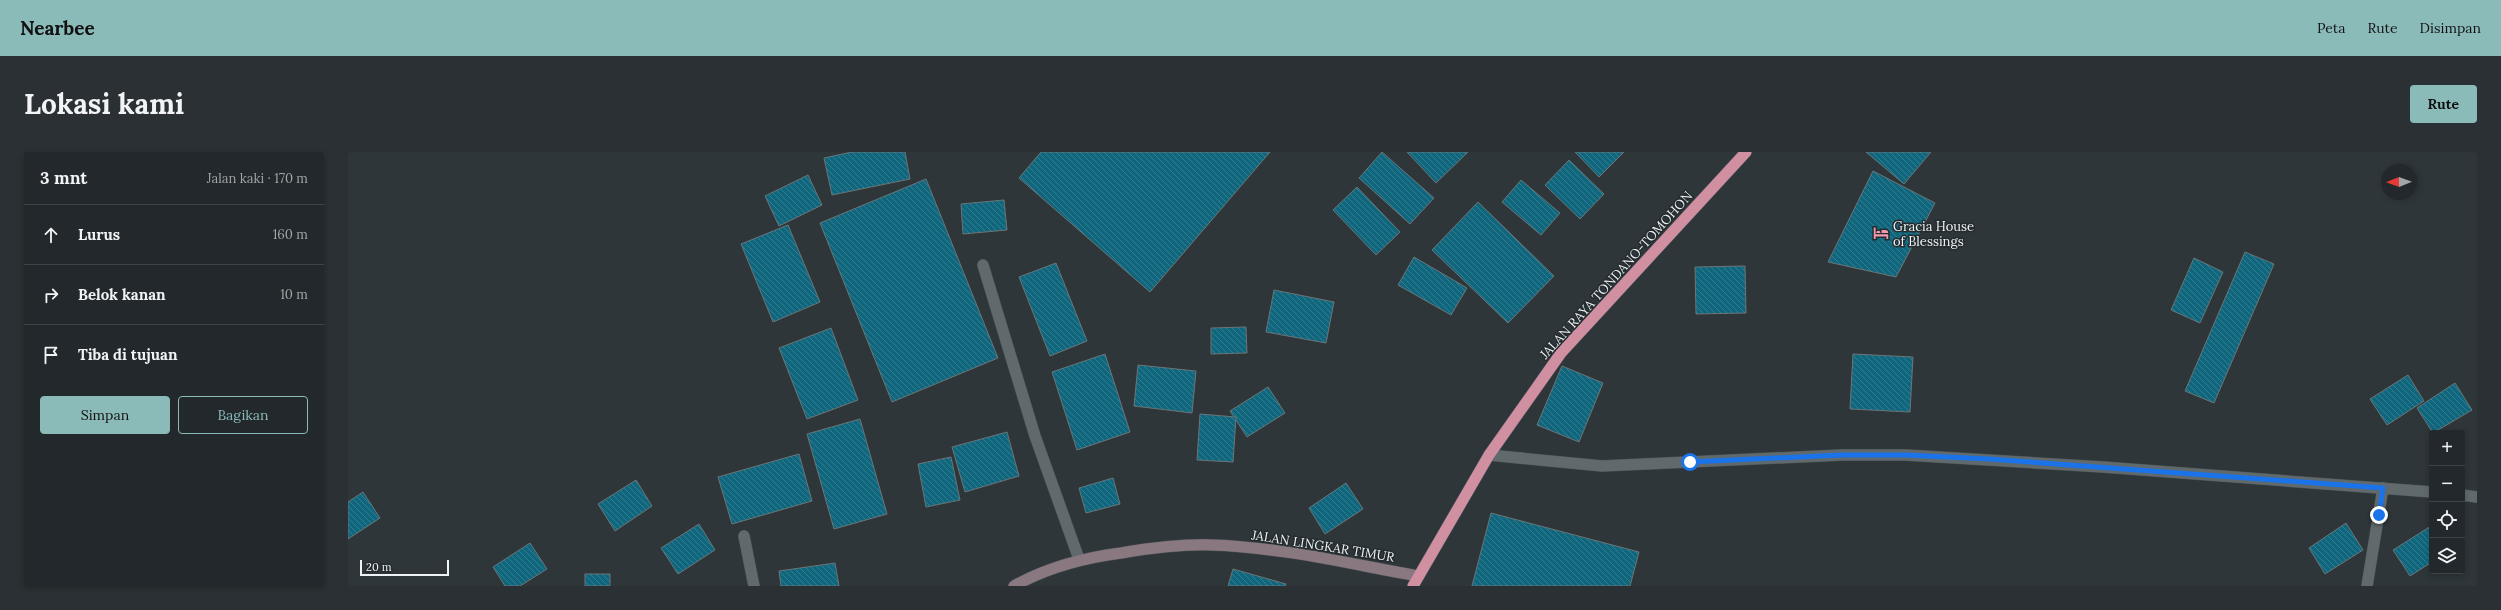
<!DOCTYPE html>
<html lang="id">
<head>
<meta charset="utf-8">
<style>
  :root { --surface:#22282b; --page:#2a3033; --text:#f1f3f6; --muted:#a2a6a9; --line:#3f4447; --accent:#8bbbb9 }
  body { margin:0; font-family:Lora,serif; background:var(--page); color:var(--text) }
  .controls { position:absolute; right:12px; bottom:12px; display:grid; overflow:hidden; border-radius:4px; box-shadow:0 2px 6px #0003 }
  .controls button { width:36px; height:36px; display:grid; place-items:center; padding:0; border:0; border-bottom:1px solid var(--line); background:var(--surface); color:var(--text); font:20px sans-serif }
  .compass { position:absolute; left:2033px; top:12px; width:36px; height:36px; border-radius:50%; background:var(--surface); box-shadow:0 2px 6px #0003; rotate:269deg }
  .scale { position:absolute; left:12px; bottom:10px; width:89px; box-sizing:border-box; padding-left:4px; border:2px solid #eef3f5; border-top:0; font-size:11px; line-height:14px; white-space:nowrap; color:#eef3f5; -webkit-text-stroke:3px #242c2f; paint-order:stroke }
  .stop { position:absolute; width:12px; height:12px; margin:-9px; border:3px solid #1a73e8; border-radius:50%; background:#fff }
  .stop.end { background:#1a73e8; border-color:#fff; box-shadow:0 1px 4px #0008 }
  .list { margin:0; padding:0; list-style:none }
  h2 { display:flex; justify-content:space-between; align-items:center; height:52px; margin:0; padding:0 16px; font-size:17px }
  h2 small { font-size:13px; font-weight:400; color:var(--muted) }
  .list li { display:grid; grid-template-columns:26px 1fr auto; gap:12px; align-items:center; box-sizing:border-box; height:60px; padding:0 16px; border-top:1px solid var(--line) }
  .list b { display:block; font-size:15px; white-space:nowrap }
  .list em { font-size:13px; font-style:normal; color:var(--muted) }
  .actions { display:flex; gap:8px; padding:12px 16px }
  .actions a { flex:1; padding:9px 0; border:1px solid var(--accent); border-radius:4px; text-align:center; font-size:14px; color:var(--accent) }
  .actions .main { background:var(--accent); color:#111 }
  .icon { flex:none; width:22px; height:22px; fill:none; stroke:currentColor; stroke-width:2; stroke-linecap:round; stroke-linejoin:round }
  .map { position:relative; flex:none; width:2129px; height:434px; overflow:hidden; border-radius:4px }
  header { display:flex; align-items:center; gap:24px; box-sizing:border-box; height:56px; padding:0 20px; background:var(--accent); color:#111 }
  header strong { font-size:19px }
  nav { display:flex; gap:22px; margin-inline-start:auto; font-size:14px }
  .intro { display:flex; align-items:center; justify-content:space-between; box-sizing:border-box; height:96px; padding:0 24px }
  h1 { margin:0; font-size:28px }
  .button { padding:10px 18px; border-radius:4px; background:var(--accent); color:#111; font-size:14px; font-weight:700 }
  main { display:flex; gap:24px; padding:0 24px }
  aside { flex:1; background:var(--surface); border-radius:4px; box-shadow:0 2px 6px #0003 }
  .map>svg:first-child { display:block }
  .building { fill:url(#building-back-hatch); stroke:#6b7578 }
  .lines { fill:none; stroke-linecap:round; stroke-linejoin:round }
  .service-casing { stroke:#4e5557; stroke-width:12 }
  .minor-casing { stroke:#4e5557; stroke-width:12 }
  .secondary-casing { stroke:#4e5557; stroke-width:12 }
  .trunk-casing { stroke:#4e5557; stroke-width:12 }
  .service { stroke:#60696c; stroke-width:11 }
  .minor { stroke:#60696c; stroke-width:11 }
  .secondary { stroke:#8a7880; stroke-width:11 }
  .trunk { stroke:#d090a1; stroke-width:11 }
  .route { stroke:#1a73e8; stroke-width:5 }
  .labels { text-anchor:middle; dominant-baseline:central; stroke-width:3; stroke-linejoin:round; paint-order:stroke }
  .poi-label { font-size:13px; fill:#eef3f5; stroke:#242c2f; text-anchor:start }
  .street-label { font-size:13px; fill:#eef3f5; stroke:#242c2f }
</style>
</head>
<body>
<header>
<strong>Nearbee</strong>
<nav><a>Peta</a><a>Rute</a><a>Disimpan</a></nav>
</header>
<div class="intro"><h1>Lokasi kami</h1><a class="button">Rute</a></div>
<main>
<aside>
<h2>3 mnt<small>Jalan kaki · 170 m</small></h2>
<ul class="list">
<li><svg class="icon" aria-label="ahead" viewBox="0 0 24 24"><path d="M12 20V5M6 11l6-6 6 6"/></svg><div><b>Lurus</b></div><em>160 m</em></li>
<li><svg class="icon" aria-label="right" viewBox="0 0 24 24"><path d="M7 20v-9h11M14 6l5 5-5 5"/></svg><div><b>Belok kanan</b></div><em>10 m</em></li>
<li><svg class="icon" aria-label="arrive" viewBox="0 0 24 24"><path d="M6 21V4h12l-3 4 3 4H6"/></svg><div><b>Tiba di tujuan</b></div></li>
</ul>
<div class="actions"><a class="main">Simpan</a><a>Bagikan</a></div>
</aside>
<div class="map">
<svg width="2129" height="434" viewBox="0 0 2129 434">
  <defs>
    <pattern id="building-back-hatch" width="6" height="6" patternUnits="userSpaceOnUse"><rect width="6" height="6" fill="#10677d"/><path d="M-1 5l2 2M0 0l6 6M5-1l2 2" fill="none" stroke="#337d90"/></pattern>
  </defs>
  <rect width="100%" height="100%" fill="#2e3639"/>
  <g class="building">
    <path d="M 504,0 L 557,0 L 562,27 L 484,43 L 476,6 Z"/>
    <path d="M 693,0 L 922,0 L 802,140 L 671,26 Z"/>
    <path d="M 1034,0 L 1086,46 L 1062,72 L 1011,26 Z"/>
    <path d="M 1059,0 L 1120,0 L 1088,31 Z"/>
    <path d="M 1227,0 L 1276,0 L 1251,25 Z"/>
    <path d="M 1518,0 L 1583,0 L 1556,32 Z"/>
    <path d="M 1221,8 L 1256,42 L 1232,67 L 1197,33 Z"/>
    <path d="M 1525,19 L 1587,51 L 1548,125 L 1480,110 Z"/>
    <path d="M 460,23 L 474,53 L 431,74 L 417,44 Z"/>
    <path d="M 578,27 L 650,206 L 544,250 L 472,71 Z"/>
    <path d="M 1173,28 L 1212,61 L 1193,83 L 1154,50 Z"/>
    <path d="M 1009,35 L 1052,80 L 1028,103 L 985,58 Z"/>
    <path d="M 656,48 L 659,78 L 615,82 L 613,52 Z"/>
    <path d="M 1130,50 L 1206,124 L 1160,171 L 1084,98 Z"/>
    <path d="M 440,73 L 472,150 L 425,170 L 393,92 Z"/>
    <path d="M 1897,100 L 1926,112 L 1866,251 L 1837,239 Z"/>
    <path d="M 1066,105 L 1119,136 L 1103,163 L 1050,133 Z"/>
    <path d="M 1846,106 L 1875,120 L 1852,171 L 1823,158 Z"/>
    <path d="M 708,111 L 739,189 L 702,204 L 671,125 Z"/>
    <path d="M 1397,114 L 1398,161 L 1348,162 L 1347,115 Z"/>
    <path d="M 926,138 L 986,150 L 978,191 L 918,180 Z"/>
    <path d="M 898,175 L 899,201 L 863,202 L 863,176 Z"/>
    <path d="M 483,176 L 510,248 L 459,267 L 431,196 Z"/>
    <path d="M 757,202 L 782,280 L 729,298 L 704,220 Z"/>
    <path d="M 1505,202 L 1565,205 L 1562,260 L 1502,257 Z"/>
    <path d="M 790,213 L 848,219 L 844,261 L 786,254 Z"/>
    <path d="M 1214,214 L 1255,231 L 1231,290 L 1189,273 Z"/>
    <path d="M 2060,223 L 2076,249 L 2039,273 L 2022,247 Z"/>
    <path d="M 2107,231 L 2124,258 L 2085,281 L 2069,256 Z"/>
    <path d="M 920,235 L 937,261 L 899,285 L 882,259 Z"/>
    <path d="M 852,262 L 888,265 L 885,310 L 849,308 Z"/>
    <path d="M 512,267 L 539,362 L 486,377 L 459,282 Z"/>
    <path d="M 659,280 L 671,324 L 617,340 L 604,295 Z"/>
    <path d="M 451,302 L 464,349 L 384,372 L 370,325 Z"/>
    <path d="M 603,305 L 612,348 L 578,355 L 570,312 Z"/>
    <path d="M 765,326 L 772,352 L 738,361 L 731,336 Z"/>
    <path d="M 288,328 L 304,354 L 267,379 L 250,352 Z"/>
    <path d="M 998,331 L 1015,357 L 977,382 L 961,356 Z"/>
    <path d="M 15,340 L 32,366 L 0,387 L 0,350 Z"/>
    <path d="M 1143,361 L 1291,400 L 1282,434 L 1124,434 Z"/>
    <path d="M 1998,371 L 2015,398 L 1977,422 L 1961,396 Z"/>
    <path d="M 351,372 L 367,398 L 330,422 L 313,396 Z"/>
    <path d="M 2083,374 L 2084,410 L 2062,424 L 2045,398 Z"/>
    <path d="M 182,391 L 199,417 L 172,434 L 157,434 L 145,415 Z"/>
    <path d="M 487,411 L 491,434 L 433,434 L 431,419 Z"/>
    <path d="M 885,417 L 938,432 L 937,434 L 880,434 Z"/>
    <rect x="237" y="422" width="25" height="12"/>
  </g>
  <g class="lines">
    <g class="service-casing">
      <path id="service" d="M 635,113 L 687,284 L 731,407"/>
    </g>
    <g class="minor-casing">
      <g id="minor">
        <path d="M 1141,303 L 1254,314 L 1494,303 L 1557,303 L 1755,315 L 2084,340"/>
        <path d="M 2114,343 L 2129,345"/>
        <path d="M 396,384 L 406,434"/>
        <path d="M 2019,434 L 2035,336"/>
      </g>
    </g>
    <g class="secondary-casing">
      <path id="secondary" d="M 666,434 C 700,415 734,406 773,401 C 803,396 833,392 863,393 C 933,395 1002,412 1070,424"/>
    </g>
    <g class="trunk-casing">
      <path id="trunk" d="M 1065,434 L 1141,303 L 1213,201 L 1398,0"/>
    </g>
    <use href="#service" class="service"/>
    <use href="#minor" class="minor"/>
    <use href="#secondary" class="secondary"/>
    <use href="#trunk" class="trunk"/>
  </g>
  <g class="lines">
    <path class="route" d="M 1342,310 L 1494,303 L 1557,303 L 1641,307 L 2035,336 L 2031,363"/>
  </g>
  <defs>
    <g id="hotel-bare" transform="scale(1.2)"><path d="M-6-4.5h1.5V1H6V5H4.5V3h-9V5H-6ZM-4 0a1.8 1.8 0 1 1 3.6 0ZM.5 0V-2.5h3Q6-2.5 6 0Z" fill="#f29aaf" stroke="#242c2f" stroke-width="2.5" paint-order="stroke"/></g>
  </defs>
  <g fill-rule="evenodd">
    <use href="#hotel-bare" x="1533" y="81"/>
  </g>
  <g class="labels">
    <g class="poi-label">
      <text x="1545" y="74">Gracia House<tspan x="1545" dy="15">of Blessings</tspan></text>
    </g>
    <g class="street-label">
      <text transform="translate(1268 123) rotate(-48)">JALAN RAYA TONDANO-TOMOHON</text>
      <text transform="translate(975 394) rotate(9)">JALAN LINGKAR TIMUR</text>
    </g>
  </g>
</svg>
<div class="controls">
<button>+</button>
<button>−</button>
<button><svg class="icon" aria-label="locate" viewBox="0 0 24 24"><circle cx="12" cy="12" r="6"/><path d="M12 2v4M12 18v4M2 12h4M18 12h4"/></svg></button>
<button><svg class="icon" aria-label="layers" viewBox="0 0 24 24"><path d="M12 4l9 5-9 5-9-5zM3 14l9 5 9-5"/></svg></button>
</div>
<svg class="compass" viewBox="-18 -18 36 36"><path d="M0-13l5 13h-10z" fill="#e53935"/><path d="M0 13l5-13h-10z" fill="#a2a6a9"/></svg>
<div class="scale">20 m</div>
<div class="stop" style="left:1342px;top:310px"></div>
<div class="stop end" style="left:2031px;top:363px"></div>
</div>
</main>
</body>
</html>
